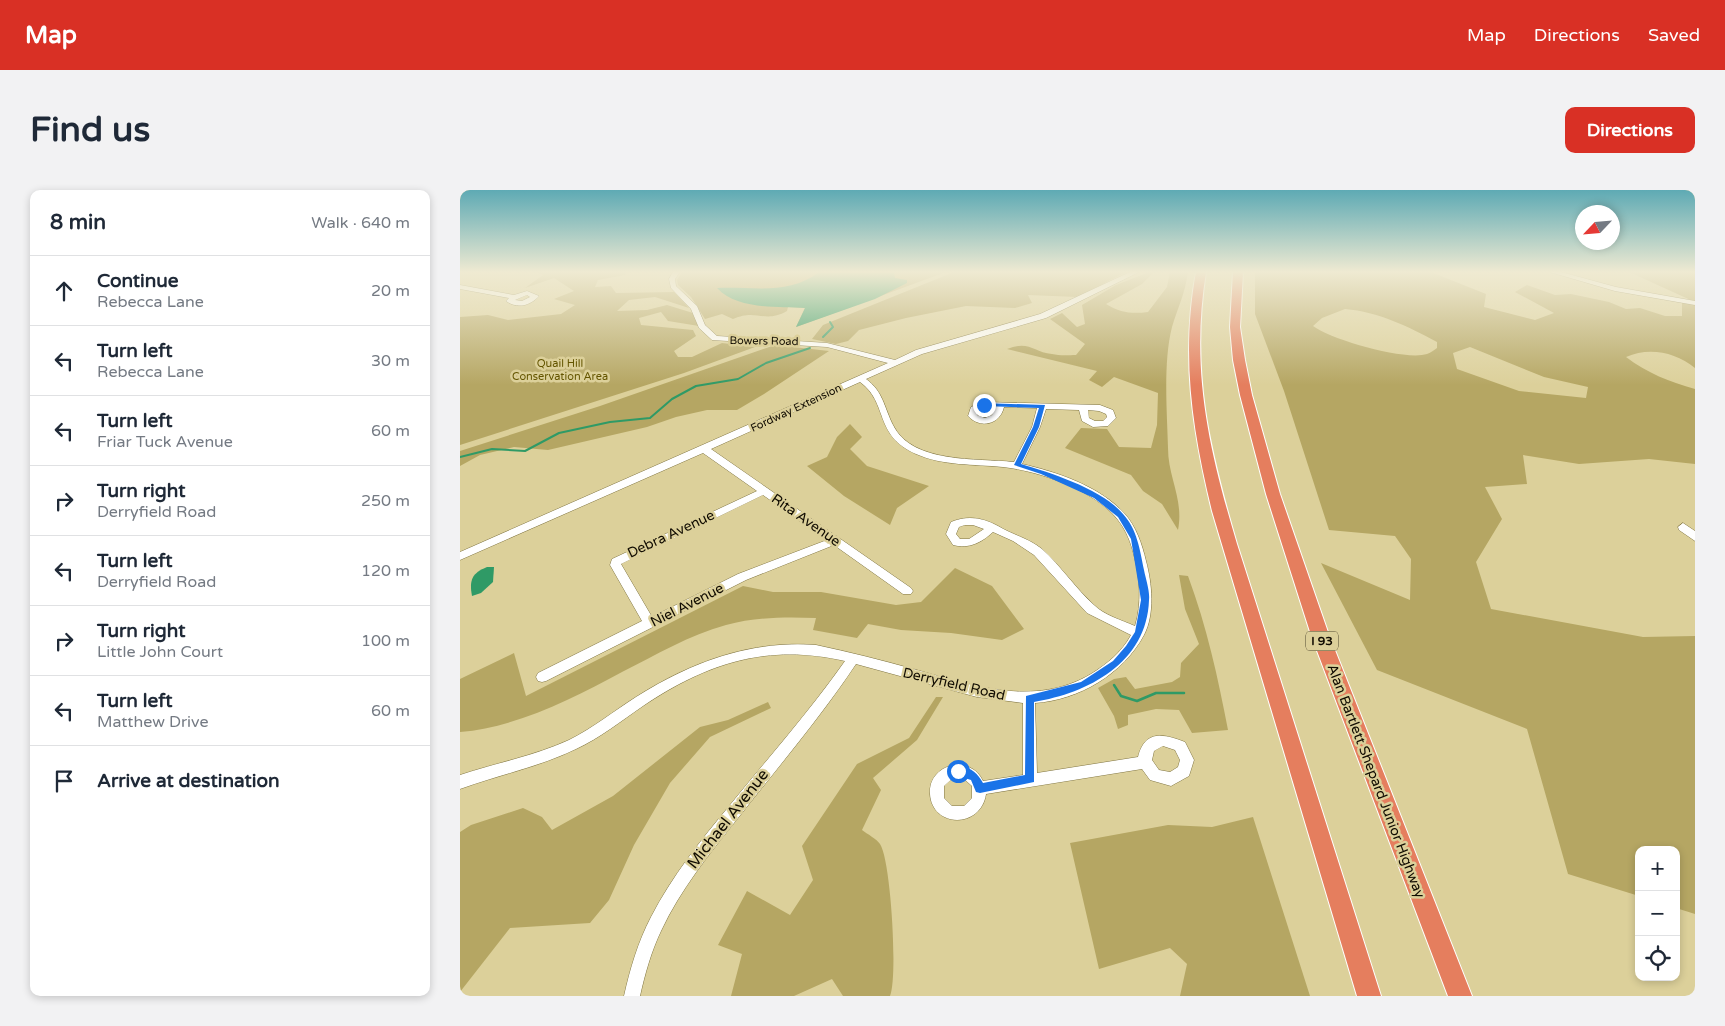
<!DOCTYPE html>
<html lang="en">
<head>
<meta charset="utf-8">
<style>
  :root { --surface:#fff; --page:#f2f2f3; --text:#1f2937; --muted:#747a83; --line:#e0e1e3; --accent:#d93025 }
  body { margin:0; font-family:"Varela Round",sans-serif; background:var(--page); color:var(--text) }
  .controls { position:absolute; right:15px; bottom:15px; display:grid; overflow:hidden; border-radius:10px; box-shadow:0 2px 8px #0003 }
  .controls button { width:45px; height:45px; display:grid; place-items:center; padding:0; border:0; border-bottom:1px solid var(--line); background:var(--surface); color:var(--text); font:25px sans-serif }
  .compass { position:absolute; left:1115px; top:15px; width:45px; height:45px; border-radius:50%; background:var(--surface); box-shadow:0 2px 8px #0003; rotate:244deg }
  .stop { position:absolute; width:15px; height:15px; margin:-11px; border:4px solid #1a73e8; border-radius:50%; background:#fff }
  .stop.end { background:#1a73e8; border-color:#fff; box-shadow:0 1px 5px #0008 }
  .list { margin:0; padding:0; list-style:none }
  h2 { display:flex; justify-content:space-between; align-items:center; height:65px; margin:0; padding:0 20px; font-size:21px }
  h2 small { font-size:16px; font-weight:400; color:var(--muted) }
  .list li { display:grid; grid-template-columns:32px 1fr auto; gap:15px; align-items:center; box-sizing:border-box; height:70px; padding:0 20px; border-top:1px solid var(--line) }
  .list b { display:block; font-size:19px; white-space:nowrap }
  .list p { margin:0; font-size:16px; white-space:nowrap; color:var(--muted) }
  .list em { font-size:16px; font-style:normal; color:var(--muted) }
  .icon { flex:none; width:28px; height:28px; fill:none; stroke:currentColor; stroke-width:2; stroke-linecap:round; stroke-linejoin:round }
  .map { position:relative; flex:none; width:1235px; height:806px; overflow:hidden; border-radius:10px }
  header { display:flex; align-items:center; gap:30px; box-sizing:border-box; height:70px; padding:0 25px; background:var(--accent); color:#fff }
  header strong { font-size:24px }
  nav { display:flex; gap:28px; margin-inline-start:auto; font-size:18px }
  .intro { display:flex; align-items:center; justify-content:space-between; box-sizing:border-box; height:120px; padding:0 30px }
  h1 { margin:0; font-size:35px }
  .button { padding:12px 22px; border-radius:10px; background:var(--accent); color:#fff; font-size:18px; font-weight:700 }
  main { display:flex; gap:30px; padding:0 30px }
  aside { flex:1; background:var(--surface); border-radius:10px; box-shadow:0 2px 8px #0003 }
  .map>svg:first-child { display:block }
  .green { fill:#b5a663; fill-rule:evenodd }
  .water { fill:#2f9a66 }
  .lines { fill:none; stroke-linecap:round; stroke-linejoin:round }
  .stream-far1 { stroke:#2f9a66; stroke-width:2 }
  .stream { stroke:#2f9a66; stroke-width:2.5 }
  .minor-casing { stroke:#807542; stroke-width:1 }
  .highway-casing { stroke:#fff; stroke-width:2 }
  .minor { fill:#fff; fill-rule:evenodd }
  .highway { fill:#e57e5e; fill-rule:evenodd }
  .route { fill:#1a73e8 }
  .labels { text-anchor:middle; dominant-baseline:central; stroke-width:5; stroke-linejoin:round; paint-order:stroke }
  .far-street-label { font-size:11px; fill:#100b00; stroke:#dcd09a }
  .far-park-label { font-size:11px; fill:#645500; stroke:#dcd09a }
  .shield { fill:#dcd09a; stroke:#4d462e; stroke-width:1 }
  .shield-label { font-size:12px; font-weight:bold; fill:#100b00 }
  .street-label { font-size:14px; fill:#100b00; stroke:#dcd09a }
  .near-street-label { font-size:16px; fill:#100b00; stroke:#dcd09a }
</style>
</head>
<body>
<header>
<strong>Map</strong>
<nav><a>Map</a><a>Directions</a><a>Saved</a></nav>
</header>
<div class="intro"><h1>Find us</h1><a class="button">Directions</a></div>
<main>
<aside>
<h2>8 min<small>Walk · 640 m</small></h2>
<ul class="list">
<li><svg class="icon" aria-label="ahead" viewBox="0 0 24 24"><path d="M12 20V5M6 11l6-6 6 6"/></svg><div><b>Continue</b><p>Rebecca Lane</p></div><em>20 m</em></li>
<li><svg class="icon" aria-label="left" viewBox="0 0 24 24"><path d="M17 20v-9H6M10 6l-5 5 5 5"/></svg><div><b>Turn left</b><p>Rebecca Lane</p></div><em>30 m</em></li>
<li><svg class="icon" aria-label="left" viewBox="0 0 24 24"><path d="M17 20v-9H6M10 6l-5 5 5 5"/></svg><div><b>Turn left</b><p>Friar Tuck Avenue</p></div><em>60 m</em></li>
<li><svg class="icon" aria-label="right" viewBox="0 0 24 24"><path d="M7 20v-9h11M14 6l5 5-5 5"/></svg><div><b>Turn right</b><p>Derryfield Road</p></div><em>250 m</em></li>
<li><svg class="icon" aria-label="left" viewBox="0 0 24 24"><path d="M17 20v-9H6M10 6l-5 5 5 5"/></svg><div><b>Turn left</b><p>Derryfield Road</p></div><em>120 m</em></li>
<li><svg class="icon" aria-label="right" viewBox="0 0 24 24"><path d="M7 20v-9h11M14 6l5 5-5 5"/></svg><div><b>Turn right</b><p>Little John Court</p></div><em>100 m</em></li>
<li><svg class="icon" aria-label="left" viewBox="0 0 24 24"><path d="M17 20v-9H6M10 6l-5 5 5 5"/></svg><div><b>Turn left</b><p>Matthew Drive</p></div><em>60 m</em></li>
<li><svg class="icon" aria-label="arrive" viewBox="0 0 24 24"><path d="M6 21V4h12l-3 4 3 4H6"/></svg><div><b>Arrive at destination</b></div></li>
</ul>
</aside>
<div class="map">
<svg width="1235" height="806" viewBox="0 0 1235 806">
  <rect width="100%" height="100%" fill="#dcd09a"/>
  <g class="green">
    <path d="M 76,82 L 166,82 L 165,85 L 138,90 L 135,97 L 151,96 L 156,103 L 214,102 L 229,118 L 195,107 L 169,110 L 157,121 L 187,120 L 207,115 L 233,123 L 239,136 L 208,131 L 201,122 L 179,128 L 181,135 L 233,140 L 236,146 L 214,161 L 218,167 L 232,167 L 262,153 L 295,157 L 224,183 L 0,255 L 0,127 L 28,125 L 48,130 L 101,124 L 115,115 L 94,109 L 114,101 L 94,88 L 65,98 L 83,85 Z"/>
    <path d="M 222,82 L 486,82 L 336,137 L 345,118 L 328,117 L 327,121 C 304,134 297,118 273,129 L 262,124 L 245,129 L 231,107 L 218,95 L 217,90 Z"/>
    <path d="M 494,82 L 666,82 L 618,107 L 568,105 L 572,113 L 555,118 L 506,116 L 446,128 L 399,140 L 388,151 L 376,154 L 352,149 L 363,135 Z"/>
    <path d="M 689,82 L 693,83 L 682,94 L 646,114 C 661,123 672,124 688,122 L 707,97 L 710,82 L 728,82 C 725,104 718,117 712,137 C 703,172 707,221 708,258 C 708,288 724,309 718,340 L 702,314 L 683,301 L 671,285 L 605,258 L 621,238 L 647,239 L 659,257 L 691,258 L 697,235 L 698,203 L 654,187 L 642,197 L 629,190 L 637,181 L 547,159 C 569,150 573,162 592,164 C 600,166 609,165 616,165 L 625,154 L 590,129 L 602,123 L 617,137 L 625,134 L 622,115 L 656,95 Z"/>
    <path d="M 795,82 L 971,82 L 1026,104 L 1024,117 L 1075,130 L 1094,123 L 1055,102 L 1067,95 L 1095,105 L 1111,104 L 1149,112 L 1166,119 L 1180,118 L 1205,126 L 1222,126 L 1222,112 L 1235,114 L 1235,178 C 1215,162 1189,157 1166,167 C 1187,183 1210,192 1235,199 L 1235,274 L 1189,269 L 1119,274 L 1063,265 L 1067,294 L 1025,297 L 1042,329 L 1016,372 L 1031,419 L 1183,447 L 1235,446 L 1235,724 L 1216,718 L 1216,660 L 1179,660 L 1179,706 L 1108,684 L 1067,539 L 917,480 L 861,373 L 950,410 L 951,369 L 935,346 L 869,340 L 824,201 L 795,124 ZM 885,119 C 919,122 947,136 977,152 L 977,158 C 974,160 970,163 967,164 C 945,171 872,150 853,136 L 862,128 ZM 1010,157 L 1084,187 L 1128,197 L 1126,208 L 1059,201 L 997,179 L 993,163 Z"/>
    <path d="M 1169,82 L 1235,82 L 1235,112 Z"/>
    <path d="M 315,155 L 369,161 L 304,204 L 277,220 L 247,220 L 216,227 L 187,237 L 88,260 L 54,257 L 20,265 L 0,276 L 0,261 L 140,216 Z"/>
    <path d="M 390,234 L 402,247 L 390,259 L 407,276 L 469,296 L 437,318 L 430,335 L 384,306 L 347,276 L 367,267 L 377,247 Z"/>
    <path d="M 495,378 L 532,396 L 564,439 L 542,450 L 491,443 L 441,440 L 408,434 L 397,448 L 353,440 L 356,428 C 325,427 295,427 266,435 C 229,445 196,465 162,482 C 112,509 57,537 0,542 L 0,489 L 54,463 L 66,506 L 283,396 L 313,402 L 361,402 L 436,415 L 461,412 Z"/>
    <path d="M 719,385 L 728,386 C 747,437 758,488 768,540 L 732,543 L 719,520 L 696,519 L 668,525 L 668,535 L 658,539 L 654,526 L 638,498 L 654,489 L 666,487 L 675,499 L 712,492 L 720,487 L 721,473 L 739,454 L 725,419 Z"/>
    <path d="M 476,507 L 483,507 L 457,550 L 413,588 L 421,600 L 402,640 C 407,644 417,649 420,654 C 431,670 438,788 430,806 L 383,806 L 372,789 L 334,806 L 271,806 L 282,764 L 258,755 L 287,701 L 330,725 L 353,690 L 342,656 L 397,574 L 449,548 Z"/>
    <path d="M 308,512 L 311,518 L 250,547 L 210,593 L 174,655 L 149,710 L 130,733 L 50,738 L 0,802 L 0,642 L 11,635 L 63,618 L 82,627 L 92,640 L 153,606 L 240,537 L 268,530 Z"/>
    <path d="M 793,627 L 850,806 L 720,806 L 727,774 L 710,758 L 639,779 L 610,653 L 708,635 L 752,637 Z"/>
  </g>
  <g class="water">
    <path d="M 359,82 L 434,82 L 435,88 L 447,90 L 447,93 L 415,109 L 336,137 L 345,118 C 317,116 277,120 257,98 C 292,96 328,106 359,82 Z"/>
    <path d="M 27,377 L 34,377 L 33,392 L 21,403 L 12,406 C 9,390 12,383 27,377 Z"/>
  </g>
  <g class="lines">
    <g class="stream-far1">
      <path d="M 363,147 L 373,137 L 370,132"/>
      <path d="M 0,267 L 32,259 L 65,261 L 99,243 L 150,232 L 190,228 L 212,209 L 236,196 L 278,189 L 306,173 L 350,158"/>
    </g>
    <path class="stream" d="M 654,495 L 661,506 L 677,511 L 696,503 L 724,503"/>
    <g class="minor-casing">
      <g id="minor">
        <path d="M 213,82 L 220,82 L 215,89 L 216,96 L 237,116 L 245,135 L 257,146 L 367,153 L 435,170 L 456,160 L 580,124 L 670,82 L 679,82 L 586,128 L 462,164 L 406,189 C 423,201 424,217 433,235 C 452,274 517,268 554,272 L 572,237 L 577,218 L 544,217 C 540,235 520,239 508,226 L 511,217 L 523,212 L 640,215 L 653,220 L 656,228 L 648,236 L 633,237 L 622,231 L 619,220 L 586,219 L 580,237 L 562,274 C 597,282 639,296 664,323 C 676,336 682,354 686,371 C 692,393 695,424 684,445 C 663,484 619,510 575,513 L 577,583 L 678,567 C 685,539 704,544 725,552 L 734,570 L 729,586 L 711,596 L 690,590 L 682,579 L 526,604 C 521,639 472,638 470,604 C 468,573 511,564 523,591 L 563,585 L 563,513 L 517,507 L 396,474 C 360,528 318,577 278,628 C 250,663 220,700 201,741 C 191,762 185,784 180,806 L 164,806 C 170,779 178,752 191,727 C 212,686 241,650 270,615 C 309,567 349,522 385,471 C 308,453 247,473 183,516 C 161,531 140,548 116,559 C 79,577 38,585 0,599 L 0,585 C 36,573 74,566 109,550 C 133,538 154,521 176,507 C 231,472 291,450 356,455 C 389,462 421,470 453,479 C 511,495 574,518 631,484 C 647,474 662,462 671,445 L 627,423 L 574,365 L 553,351 L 533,342 C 521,353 509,359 493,355 L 486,344 L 491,332 C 508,325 523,328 538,336 C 553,345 568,348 582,359 C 601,376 615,398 634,415 C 644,425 661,430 675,436 C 682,413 680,388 674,365 C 671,353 666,340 658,330 C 635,300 579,281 543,277 C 514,274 483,276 456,264 C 413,245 429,213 400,192 L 251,259 L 451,398 L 453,401 L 451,404 L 443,404 L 374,355 L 286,390 L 86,491 L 82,492 L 78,491 L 76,487 L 78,483 L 182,431 L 150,375 L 152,369 L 297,301 L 243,263 L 0,370 L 0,362 L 428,173 L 367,157 L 252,150 L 239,138 L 231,119 L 211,98 L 209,89 ZM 527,217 L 535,217 L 532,225 L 525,228 L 517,225 L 518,220 ZM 628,220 L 639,221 L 646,224 L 647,227 L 643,231 L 635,231 L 629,228 ZM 303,305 L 367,350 L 278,384 L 192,427 L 161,374 ZM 505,335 L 513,335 L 524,339 L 509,349 L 500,349 L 496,344 L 499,337 ZM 703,556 L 715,560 L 720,570 L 718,577 L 710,582 L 699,580 L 692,570 L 694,561 ZM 493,588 L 503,588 L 512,596 L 512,608 L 504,616 L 492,616 L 484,608 L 484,596 Z"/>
        <path d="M 1090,82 L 1101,82 L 1156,97 L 1235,111 L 1235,115 L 1155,101 Z"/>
        <path d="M 0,95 L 54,105 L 67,101 L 79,106 C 70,116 57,119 46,111 L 49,108 L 0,99 ZM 67,105 L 70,107 L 62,111 L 55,110 Z"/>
        <path d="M 1223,333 L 1235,341 L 1235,351 L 1219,340 L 1218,337 Z"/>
      </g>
    </g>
    <g class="highway-casing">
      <g id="highway">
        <path d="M 736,82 L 746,82 C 730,180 749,260 777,354 L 921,806 L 897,806 L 752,321 C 732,239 721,166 736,82 Z"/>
        <path d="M 773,82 L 783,82 L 780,137 L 785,170 L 792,205 L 820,304 L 869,445 L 1012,806 L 988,806 L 851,445 L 806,304 L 780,205 L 773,170 L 770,137 Z"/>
      </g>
    </g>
    <use href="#minor" class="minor"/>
    <use href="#highway" class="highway"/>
  </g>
  <linearGradient id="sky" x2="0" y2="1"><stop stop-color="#5eaab4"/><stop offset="0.42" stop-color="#efead2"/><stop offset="1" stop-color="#efead2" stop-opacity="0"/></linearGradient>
  <rect width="1235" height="195" fill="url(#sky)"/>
  <path class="route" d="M 521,213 L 585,215 L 579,237 L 561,274 C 591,283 642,299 663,324 C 677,339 680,360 684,380 C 686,390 690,401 689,410 C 687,473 628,503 574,512 L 574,592 L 520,603 L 516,602 L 511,590 L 495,585 L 495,578 C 508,574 517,582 523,593 L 565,585 L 566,506 L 621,492 L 653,471 L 666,456 L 675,442 L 681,410 L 671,349 L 658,327 L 634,308 L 581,284 L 554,275 L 573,237 L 579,218 L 524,216 Z"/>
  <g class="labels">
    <g class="far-street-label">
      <text transform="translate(304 151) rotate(1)">Bowers Road</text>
      <text transform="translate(336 218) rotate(-25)">Fordway Extension</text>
    </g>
    <g class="far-park-label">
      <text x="100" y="173">Quail Hill<tspan x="100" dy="13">Conservation Area</tspan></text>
    </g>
    <rect class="shield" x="846" y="441.5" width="32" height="19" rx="4"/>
    <g class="shield-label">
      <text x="862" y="451">I 93</text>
    </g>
    <g class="street-label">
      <text transform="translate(346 330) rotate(35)">Rita Avenue</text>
      <text transform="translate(211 344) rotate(-25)">Debra Avenue</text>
      <text transform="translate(227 415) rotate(-27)">Niel Avenue</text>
      <text transform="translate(494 494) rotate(13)">Derryfield Road</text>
      <text transform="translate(916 591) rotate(69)">Alan Bartlett Shepard Junior Highway</text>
    </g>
    <g class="near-street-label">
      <text transform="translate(268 629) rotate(-52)">Michael Avenue</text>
    </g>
  </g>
</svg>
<div class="controls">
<button>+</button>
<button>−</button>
<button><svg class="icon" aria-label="locate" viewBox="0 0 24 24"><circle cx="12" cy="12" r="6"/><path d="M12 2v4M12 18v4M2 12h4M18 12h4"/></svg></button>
</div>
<svg class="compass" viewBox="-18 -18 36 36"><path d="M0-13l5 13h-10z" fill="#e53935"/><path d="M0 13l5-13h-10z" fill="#747a83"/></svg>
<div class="stop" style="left:498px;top:581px"></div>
<div class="stop end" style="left:524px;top:215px"></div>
</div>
</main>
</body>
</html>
